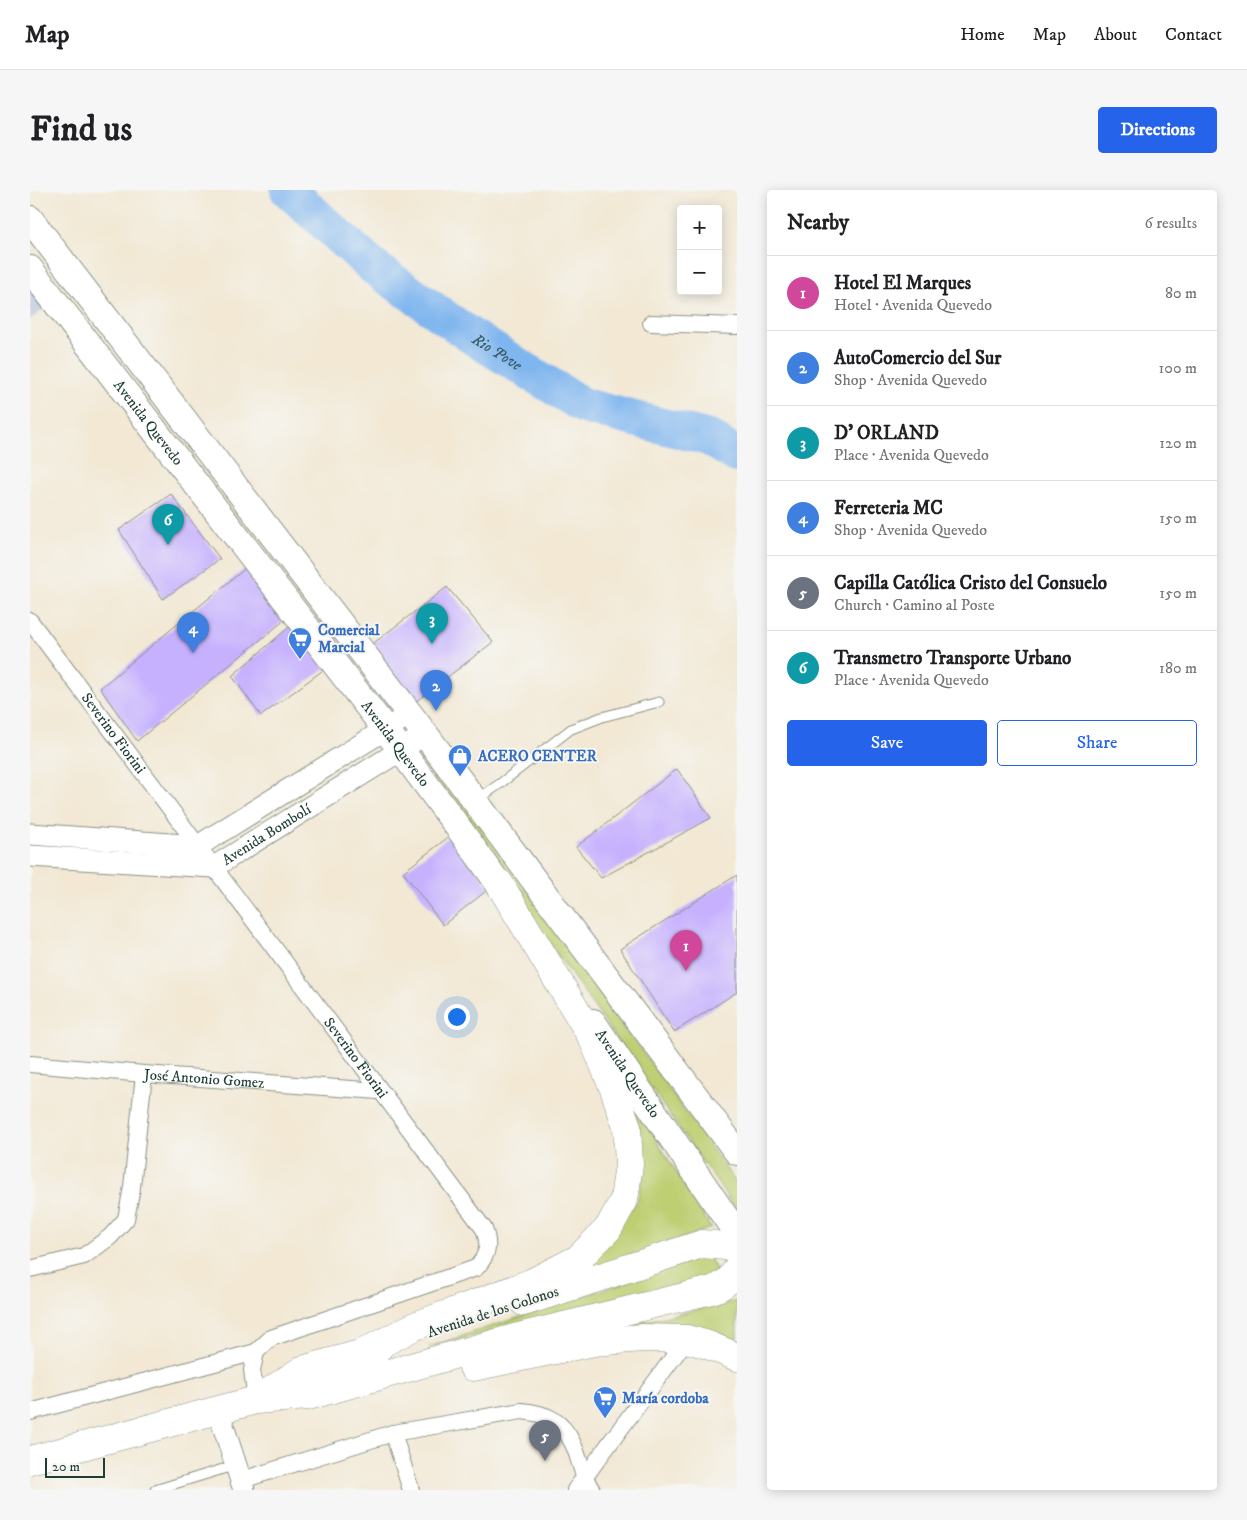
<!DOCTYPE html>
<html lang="en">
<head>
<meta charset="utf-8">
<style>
  :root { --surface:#fff; --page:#f6f6f6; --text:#202124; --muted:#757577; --line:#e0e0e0; --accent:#2563eb }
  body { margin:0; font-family:"IM FELL DW Pica",serif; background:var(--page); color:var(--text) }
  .controls { position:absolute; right:15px; top:15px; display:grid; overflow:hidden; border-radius:5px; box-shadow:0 2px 12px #0003 }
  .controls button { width:45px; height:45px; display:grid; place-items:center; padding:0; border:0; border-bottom:1px solid var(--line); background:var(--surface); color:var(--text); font:25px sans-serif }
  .scale { position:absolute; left:15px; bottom:12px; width:60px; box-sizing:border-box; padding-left:5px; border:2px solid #1f3d34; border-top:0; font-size:14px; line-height:18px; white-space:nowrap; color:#1f3d34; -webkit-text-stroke:4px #f6f6f2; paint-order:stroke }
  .you { position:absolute; left:426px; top:826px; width:18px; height:18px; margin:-12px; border:4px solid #fff; border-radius:50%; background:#1a73e8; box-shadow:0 0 0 8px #1a73e833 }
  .badge { display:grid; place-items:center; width:32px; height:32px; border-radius:50%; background:var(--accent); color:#fff; font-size:16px; font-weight:700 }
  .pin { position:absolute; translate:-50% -41px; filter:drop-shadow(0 1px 2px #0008) }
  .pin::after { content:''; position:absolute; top:26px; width:18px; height:15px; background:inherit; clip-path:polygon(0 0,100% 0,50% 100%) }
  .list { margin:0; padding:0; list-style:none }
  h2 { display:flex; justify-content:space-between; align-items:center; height:65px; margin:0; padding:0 20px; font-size:21px }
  h2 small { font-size:16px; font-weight:400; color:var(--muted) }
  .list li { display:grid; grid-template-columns:32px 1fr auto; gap:15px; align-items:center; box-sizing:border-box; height:75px; padding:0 20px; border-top:1px solid var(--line) }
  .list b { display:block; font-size:19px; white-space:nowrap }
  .list p { margin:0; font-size:16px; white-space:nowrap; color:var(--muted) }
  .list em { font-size:16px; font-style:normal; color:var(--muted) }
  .actions { display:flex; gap:10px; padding:15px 20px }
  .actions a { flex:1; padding:11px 0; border:1px solid var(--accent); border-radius:5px; text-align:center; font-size:18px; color:var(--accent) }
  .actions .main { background:var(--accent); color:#fff }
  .map { position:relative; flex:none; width:707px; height:1300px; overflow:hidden; border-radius:5px }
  header { display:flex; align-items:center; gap:30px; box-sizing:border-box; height:70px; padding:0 25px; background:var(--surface); border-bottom:1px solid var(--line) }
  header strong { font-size:24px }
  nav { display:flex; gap:28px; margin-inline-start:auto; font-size:18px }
  .intro { display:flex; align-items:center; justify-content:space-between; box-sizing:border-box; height:120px; padding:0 30px }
  h1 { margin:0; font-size:35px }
  .button { padding:12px 22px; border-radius:5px; background:var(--accent); color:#fff; font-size:18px; font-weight:700 }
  main { display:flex; gap:30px; padding:0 30px }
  aside { flex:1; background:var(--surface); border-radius:5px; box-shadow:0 2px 12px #0003 }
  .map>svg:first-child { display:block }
  .industrial { fill:#bac4de }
  .green { fill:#bdcf72; stroke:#6e8653 }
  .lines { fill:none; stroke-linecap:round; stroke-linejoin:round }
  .river { stroke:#80b6ef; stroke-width:36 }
  .building { fill:#c6b1fe }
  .service-casing { stroke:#889284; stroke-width:11 }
  .minor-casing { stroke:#889284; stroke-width:18 }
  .tertiary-casing { stroke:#889284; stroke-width:23 }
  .primary-casing { stroke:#889284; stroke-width:28 }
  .trunk-casing { stroke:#889284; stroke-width:29 }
  .service { stroke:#fff; stroke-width:9 }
  .minor { stroke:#fff; stroke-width:16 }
  .tertiary { stroke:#fff; stroke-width:21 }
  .primary { stroke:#fff; stroke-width:26 }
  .trunk { stroke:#fff; stroke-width:28 }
  .labels { text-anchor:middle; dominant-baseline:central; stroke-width:4; stroke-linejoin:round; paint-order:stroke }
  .street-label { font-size:15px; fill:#1f3d34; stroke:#f6f6f2 }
  .shop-label { font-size:15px; font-weight:bold; fill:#366cbe; stroke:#f6f6f2; text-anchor:start }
  .water-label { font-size:16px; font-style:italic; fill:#375b63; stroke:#f6f6f2 }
</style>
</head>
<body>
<header>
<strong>Map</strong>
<nav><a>Home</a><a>Map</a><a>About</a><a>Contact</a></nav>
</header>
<div class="intro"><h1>Find us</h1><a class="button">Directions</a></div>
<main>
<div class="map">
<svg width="707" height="1300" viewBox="0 0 707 1300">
  <rect width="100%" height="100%" fill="#f6f6f2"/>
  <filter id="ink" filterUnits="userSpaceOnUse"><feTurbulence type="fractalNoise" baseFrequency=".02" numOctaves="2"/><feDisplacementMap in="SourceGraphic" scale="10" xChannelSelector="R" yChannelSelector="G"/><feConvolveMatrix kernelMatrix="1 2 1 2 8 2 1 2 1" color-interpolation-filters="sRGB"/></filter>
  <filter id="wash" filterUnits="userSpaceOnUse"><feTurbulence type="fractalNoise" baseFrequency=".0096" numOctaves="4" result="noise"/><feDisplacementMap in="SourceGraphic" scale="20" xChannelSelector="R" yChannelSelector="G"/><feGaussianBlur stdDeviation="1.12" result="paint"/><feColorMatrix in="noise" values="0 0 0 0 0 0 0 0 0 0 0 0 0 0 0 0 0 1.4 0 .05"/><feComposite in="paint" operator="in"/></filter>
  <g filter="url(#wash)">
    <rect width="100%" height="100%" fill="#f2e8d4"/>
    <path class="industrial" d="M 0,96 L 16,117 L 0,130 Z"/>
    <g class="green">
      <path d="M 393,555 L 707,994 L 707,1021 L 385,561 Z"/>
      <path d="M 606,917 L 681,1038 L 542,1088 L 607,1012 L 612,989 Z"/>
      <path d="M 678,1065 L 690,1087 L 399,1157 Z"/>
      <path d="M 707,1111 L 707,1150 L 683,1142 L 580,1139 Z"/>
    </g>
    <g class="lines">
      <path class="river" id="s1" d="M 258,0 L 342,76 L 444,148 L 554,216 L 679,248 L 707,265"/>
    </g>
    <g id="blocks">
      <g class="building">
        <path d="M 141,304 L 190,369 L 133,409 L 89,340 Z"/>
        <path d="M 218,376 L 257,428 L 107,551 L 70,498 Z"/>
        <path d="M 417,397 L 463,452 L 384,513 L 341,455 Z"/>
        <path d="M 264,433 L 296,478 L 231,526 L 202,486 Z"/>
        <path d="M 647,579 L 681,628 L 571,688 L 546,657 Z"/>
        <path d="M 421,645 L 460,698 L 413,735 L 373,682 Z"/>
        <path d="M 707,685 L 707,802 L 644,842 L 590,759 Z"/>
      </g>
    </g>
  </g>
  <g filter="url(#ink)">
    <use href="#blocks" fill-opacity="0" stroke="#889284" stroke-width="1"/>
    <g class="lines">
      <g class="service-casing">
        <g id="service">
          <path d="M 448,609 L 471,593 L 541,539 L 572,527 L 629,512"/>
          <path d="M 125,1300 L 206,1275"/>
        </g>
      </g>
      <g class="minor-casing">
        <g id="minor">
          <path d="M 621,133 L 707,136"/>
          <path id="s2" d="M 0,431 L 454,1039 C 460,1055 458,1065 446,1078 L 241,1148 L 226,1162 L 222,1180 L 226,1210"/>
          <path id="s3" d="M 0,874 L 114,884 L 349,901"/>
          <path d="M 0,1079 L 54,1066 L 80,1047 L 96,1029 L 102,997 L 114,884"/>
          <path d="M 0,1222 L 226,1162"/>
          <path d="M 363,1243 L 381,1300"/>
          <path d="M 212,1290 L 363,1243 L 491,1221 C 516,1223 532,1230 543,1254 C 551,1271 550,1283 562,1300"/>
          <path d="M 545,1300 L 657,1149"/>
        </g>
      </g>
      <g class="tertiary-casing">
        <g id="tertiary">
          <path d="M 0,644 L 168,656 L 380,524"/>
          <path id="s4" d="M 0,666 L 184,677 L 371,560 L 395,544"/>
          <path d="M 188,1220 L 214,1300"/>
        </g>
      </g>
      <g class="primary-casing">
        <g id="primary">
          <path d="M 0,29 L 395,544 L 707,962"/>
          <path id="s5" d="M 0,79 L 356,540 L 430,640 L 481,711"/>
          <path id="s6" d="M 563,832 L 707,1044"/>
        </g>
      </g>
      <g class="trunk-casing">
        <g id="trunk">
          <path d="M 494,1112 L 672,1054 L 707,1057"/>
          <path d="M 331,1164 L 385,1136 L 501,1093 L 548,1069 L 578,1039 L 594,1010 L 599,975 L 597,937 L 584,899 L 563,849 L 469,693"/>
          <path d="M 443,1177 L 564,1152 L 612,1148 L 657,1149 L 678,1155 L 707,1167"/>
          <path d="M 230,1208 L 272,1180 L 348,1159"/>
          <path d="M 0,1270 L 226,1210 L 278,1206 L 488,1147 L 682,1100 C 694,1096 701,1090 707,1079"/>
        </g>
      </g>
      <use href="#service" class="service"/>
      <use href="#minor" class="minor"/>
      <use href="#tertiary" class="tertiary"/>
      <use href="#primary" class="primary"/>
      <use href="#trunk" class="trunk"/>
    </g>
  </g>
  <defs>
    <g id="supermarket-pin" transform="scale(1.25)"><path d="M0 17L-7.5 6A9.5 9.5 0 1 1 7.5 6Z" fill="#3f7fe0" stroke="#f6f6f2"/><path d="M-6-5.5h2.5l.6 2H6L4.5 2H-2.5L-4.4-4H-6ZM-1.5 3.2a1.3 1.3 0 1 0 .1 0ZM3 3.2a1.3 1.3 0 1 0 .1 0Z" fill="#fff"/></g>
    <g id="shop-pin" transform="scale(1.25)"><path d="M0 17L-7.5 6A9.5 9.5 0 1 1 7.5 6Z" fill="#3f7fe0" stroke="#f6f6f2"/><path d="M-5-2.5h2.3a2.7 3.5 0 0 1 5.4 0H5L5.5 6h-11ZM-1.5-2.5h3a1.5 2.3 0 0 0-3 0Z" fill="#fff"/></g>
  </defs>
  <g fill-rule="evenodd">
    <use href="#supermarket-pin" x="270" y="449"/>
    <use href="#shop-pin" x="430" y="566"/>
    <use href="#supermarket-pin" x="575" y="1208"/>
  </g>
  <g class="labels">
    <g class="street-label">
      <text stroke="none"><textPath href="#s5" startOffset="194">Avenida Quevedo</textPath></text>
      <text stroke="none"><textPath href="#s2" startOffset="140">Severino Fiorini</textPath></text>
      <text stroke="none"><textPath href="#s5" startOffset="599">Avenida Quevedo</textPath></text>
      <text stroke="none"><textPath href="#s4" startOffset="246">Avenida Bombolí</textPath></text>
      <text stroke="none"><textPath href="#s2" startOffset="545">Severino Fiorini</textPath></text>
      <text stroke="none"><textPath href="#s6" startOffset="62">Avenida Quevedo</textPath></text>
      <text stroke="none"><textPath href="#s3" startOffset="175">José Antonio Gomez</textPath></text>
      <text transform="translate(463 1122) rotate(-18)">Avenida de los Colonos</text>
    </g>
    <g class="shop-label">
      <text x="288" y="440">Comercial<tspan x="288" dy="17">Marcial</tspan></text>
      <text x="448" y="566">ACERO CENTER</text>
      <text x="592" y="1208">María cordoba</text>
    </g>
    <g class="water-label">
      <text stroke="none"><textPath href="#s1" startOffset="265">Rio Pove</textPath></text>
    </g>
  </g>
</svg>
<div class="controls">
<button>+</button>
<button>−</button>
</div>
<div class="scale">20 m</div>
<div class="you"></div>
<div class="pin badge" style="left:656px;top:781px;background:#d1479c">1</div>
<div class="pin badge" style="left:406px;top:521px;background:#3f7fe0">2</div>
<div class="pin badge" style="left:402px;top:454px;background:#0f9aa8">3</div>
<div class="pin badge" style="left:163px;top:463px;background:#3f7fe0">4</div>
<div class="pin badge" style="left:515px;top:1271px;background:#6b7280">5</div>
<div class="pin badge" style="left:138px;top:355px;background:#0f9aa8">6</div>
</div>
<aside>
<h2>Nearby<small>6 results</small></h2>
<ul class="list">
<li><span class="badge" style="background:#d1479c">1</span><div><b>Hotel El Marques</b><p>Hotel · Avenida Quevedo</p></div><em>80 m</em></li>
<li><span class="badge" style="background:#3f7fe0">2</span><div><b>AutoComercio del Sur</b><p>Shop · Avenida Quevedo</p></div><em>100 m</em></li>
<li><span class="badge" style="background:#0f9aa8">3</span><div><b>D' ORLAND</b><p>Place · Avenida Quevedo</p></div><em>120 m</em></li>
<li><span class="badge" style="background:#3f7fe0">4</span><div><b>Ferreteria MC</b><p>Shop · Avenida Quevedo</p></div><em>150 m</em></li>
<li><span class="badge" style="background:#6b7280">5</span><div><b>Capilla Católica Cristo del Consuelo</b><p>Church · Camino al Poste</p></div><em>150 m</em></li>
<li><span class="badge" style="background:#0f9aa8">6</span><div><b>Transmetro Transporte Urbano</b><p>Place · Avenida Quevedo</p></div><em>180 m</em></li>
</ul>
<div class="actions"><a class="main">Save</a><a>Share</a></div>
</aside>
</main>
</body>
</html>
